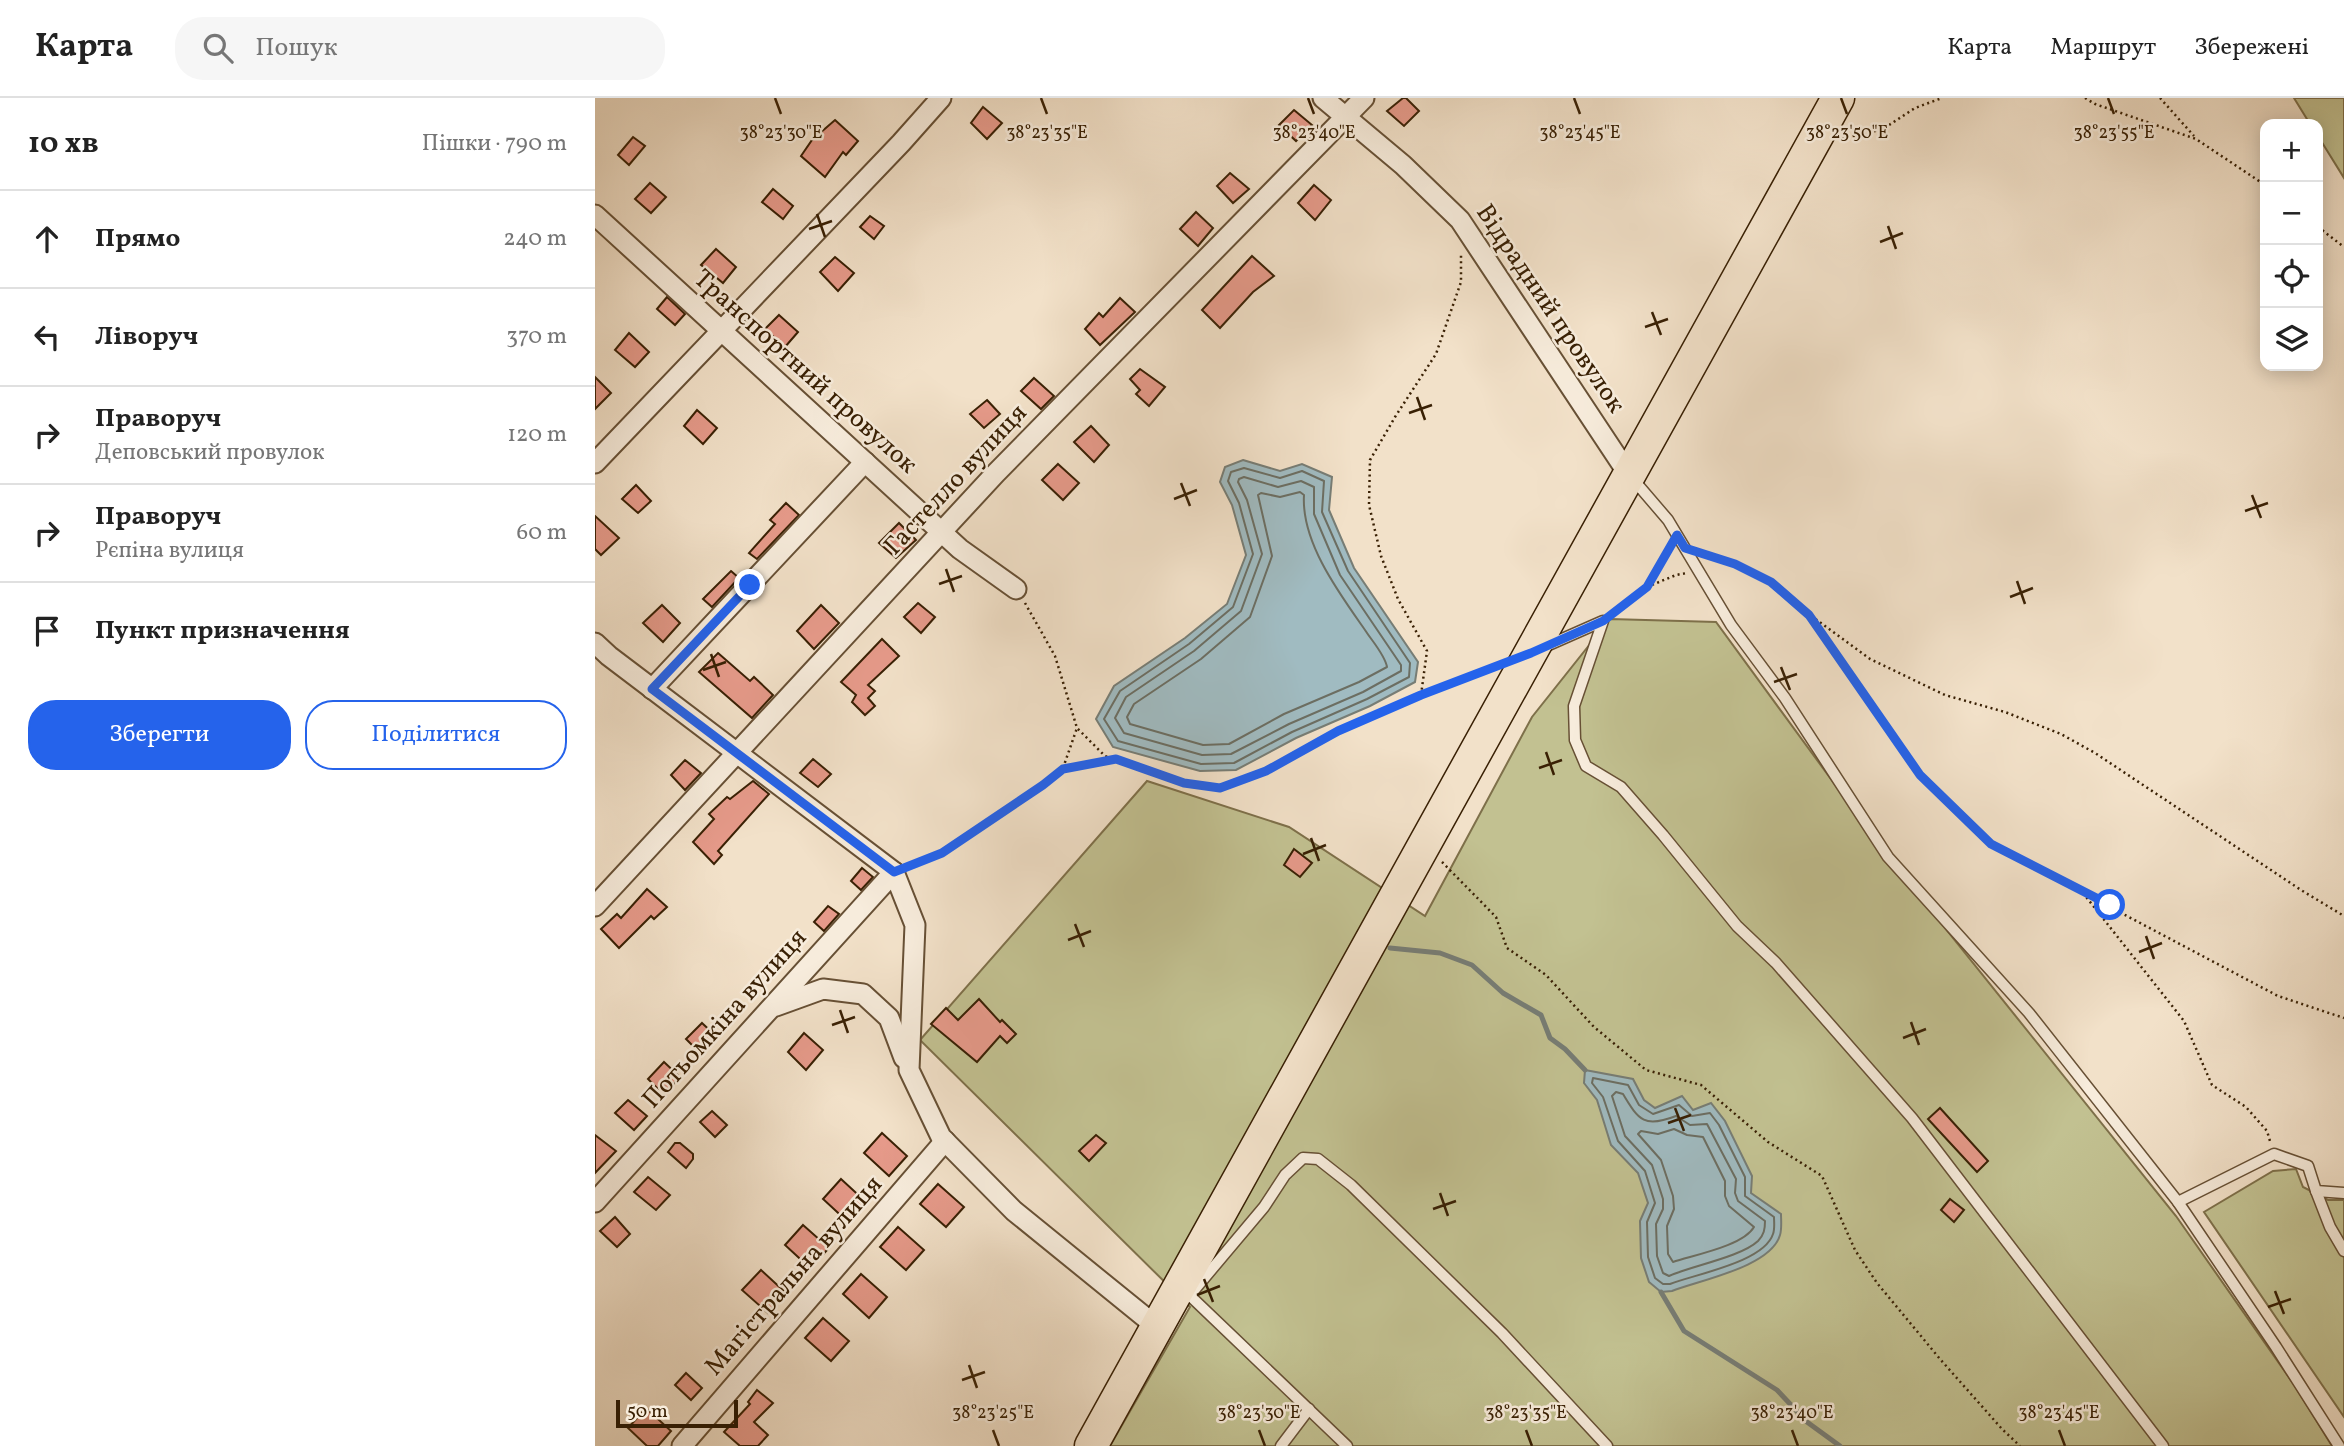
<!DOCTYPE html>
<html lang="uk">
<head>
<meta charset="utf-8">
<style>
  :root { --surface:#fff; --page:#f6f6f6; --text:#222; --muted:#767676; --line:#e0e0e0; --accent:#2563eb }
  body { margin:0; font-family:Vollkorn,serif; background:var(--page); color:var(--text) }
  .controls { position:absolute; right:21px; top:21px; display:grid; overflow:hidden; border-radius:14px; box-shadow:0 4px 18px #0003 }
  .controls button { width:63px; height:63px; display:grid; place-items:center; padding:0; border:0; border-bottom:2px solid var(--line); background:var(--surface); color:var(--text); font:35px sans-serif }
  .scale { position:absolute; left:21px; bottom:18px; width:122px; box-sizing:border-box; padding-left:7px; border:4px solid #392004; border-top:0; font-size:19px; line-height:24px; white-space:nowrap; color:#392004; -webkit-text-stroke:5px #f7ecdc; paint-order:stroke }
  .stop { position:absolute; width:21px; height:21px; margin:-16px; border:5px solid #2563eb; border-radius:50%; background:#fff }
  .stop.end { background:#2563eb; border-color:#fff; box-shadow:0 2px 7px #0008 }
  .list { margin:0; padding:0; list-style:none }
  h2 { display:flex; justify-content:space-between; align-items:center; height:91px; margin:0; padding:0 28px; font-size:30px }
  h2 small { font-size:23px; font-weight:400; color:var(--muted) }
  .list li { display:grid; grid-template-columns:46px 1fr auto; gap:21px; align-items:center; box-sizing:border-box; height:98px; padding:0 28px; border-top:2px solid var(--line) }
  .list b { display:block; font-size:26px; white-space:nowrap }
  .list p { margin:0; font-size:23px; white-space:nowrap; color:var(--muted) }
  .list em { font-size:23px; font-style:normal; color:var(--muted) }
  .actions { display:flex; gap:14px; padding:21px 28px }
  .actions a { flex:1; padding:16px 0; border:2px solid var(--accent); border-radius:28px; text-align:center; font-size:24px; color:var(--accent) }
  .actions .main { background:var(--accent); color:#fff }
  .icon { flex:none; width:38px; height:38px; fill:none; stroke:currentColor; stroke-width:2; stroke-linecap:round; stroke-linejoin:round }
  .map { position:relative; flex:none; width:1749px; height:1348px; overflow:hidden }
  header { display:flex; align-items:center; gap:42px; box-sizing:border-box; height:98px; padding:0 35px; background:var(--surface); border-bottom:2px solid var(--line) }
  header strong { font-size:33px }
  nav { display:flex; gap:38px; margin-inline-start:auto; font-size:24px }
  .search { width:490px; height:63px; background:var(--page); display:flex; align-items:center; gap:18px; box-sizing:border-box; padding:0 24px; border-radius:28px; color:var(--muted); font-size:26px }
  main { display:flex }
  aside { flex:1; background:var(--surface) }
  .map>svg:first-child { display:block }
  .green { fill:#c2c191; stroke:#7e704a; stroke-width:2 }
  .water { fill:#a0bbc1; stroke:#777d75; stroke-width:2 }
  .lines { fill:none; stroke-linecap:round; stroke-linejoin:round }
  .shore { stroke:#6c6e62; stroke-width:2 }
  .stream { stroke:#777d75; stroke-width:5 }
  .building { fill:#e69a8a; stroke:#392004; stroke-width:2 }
  .service-casing { stroke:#675035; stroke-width:13 }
  .minor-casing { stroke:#675035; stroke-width:23 }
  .primary-casing { stroke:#392004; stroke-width:35 }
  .path { stroke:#392004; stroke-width:2.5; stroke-dasharray:2 3.5; stroke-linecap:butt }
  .service { stroke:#f7ecdc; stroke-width:10 }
  .minor { stroke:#f7ecdc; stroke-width:19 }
  .primary { stroke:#f2e1c9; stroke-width:32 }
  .route { stroke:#2563eb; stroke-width:9 }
  .ticks { fill:none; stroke:#392004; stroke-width:2.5 }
  .labels { text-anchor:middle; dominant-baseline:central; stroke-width:5; stroke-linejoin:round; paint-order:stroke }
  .street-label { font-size:26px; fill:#392004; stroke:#f7ecdc }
  .ticks-label { font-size:18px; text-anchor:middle; fill:#392004; stroke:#f7ecdc; stroke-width:5; stroke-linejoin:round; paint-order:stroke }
</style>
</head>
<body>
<header>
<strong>Карта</strong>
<div class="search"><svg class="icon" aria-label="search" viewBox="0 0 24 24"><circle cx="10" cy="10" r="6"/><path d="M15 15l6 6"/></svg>Пошук</div>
<nav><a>Карта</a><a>Маршрут</a><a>Збережені</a></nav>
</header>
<main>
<aside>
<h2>10 хв<small>Пішки · 790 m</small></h2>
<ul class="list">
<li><svg class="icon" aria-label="ahead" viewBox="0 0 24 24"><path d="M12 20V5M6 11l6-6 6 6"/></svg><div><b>Прямо</b></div><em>240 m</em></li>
<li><svg class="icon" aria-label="left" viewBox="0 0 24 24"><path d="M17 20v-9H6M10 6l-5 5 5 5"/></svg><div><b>Ліворуч</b></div><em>370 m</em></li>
<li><svg class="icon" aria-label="right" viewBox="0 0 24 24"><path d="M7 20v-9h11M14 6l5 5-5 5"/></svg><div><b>Праворуч</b><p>Деповський провулок</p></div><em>120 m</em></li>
<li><svg class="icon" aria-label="right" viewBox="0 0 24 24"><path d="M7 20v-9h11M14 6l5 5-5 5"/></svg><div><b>Праворуч</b><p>Рєпіна вулиця</p></div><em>60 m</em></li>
<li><svg class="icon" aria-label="arrive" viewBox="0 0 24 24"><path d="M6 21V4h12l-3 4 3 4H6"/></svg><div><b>Пункт призначення</b></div></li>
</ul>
<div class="actions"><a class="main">Зберегти</a><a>Поділитися</a></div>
</aside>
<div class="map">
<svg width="1749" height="1348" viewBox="0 0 1749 1348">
  <rect width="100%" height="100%" fill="#f2e1c9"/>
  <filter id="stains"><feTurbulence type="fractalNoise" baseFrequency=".00286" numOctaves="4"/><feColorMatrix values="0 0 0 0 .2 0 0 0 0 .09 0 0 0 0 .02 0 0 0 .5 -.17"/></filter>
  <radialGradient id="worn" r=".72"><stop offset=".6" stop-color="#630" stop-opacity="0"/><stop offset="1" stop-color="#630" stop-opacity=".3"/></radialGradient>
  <g class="green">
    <path d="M 1699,0 L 1749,0 L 1749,80 L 1723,38 L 1723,26 L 1715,26 Z"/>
    <path d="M 1015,521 L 1121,524 L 1293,759 L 1581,1118 L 1700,1288 L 1737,1348 L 515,1348 L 595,1209 L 325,942 L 552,683 L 694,729 L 830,818 L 937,619 Z"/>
    <path d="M 1701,1071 L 1708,1089 L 1733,1102 L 1749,1102 L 1749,1319 L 1609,1114 L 1678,1073 Z"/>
  </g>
  <g class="water">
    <path d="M 648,362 L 685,373 L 707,366 L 737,379 L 734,412 L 759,470 L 823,564 L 820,584 L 775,608 L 701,640 L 641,672 L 605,673 L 518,649 L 501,621 L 519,588 L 590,540 L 632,506 L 651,457 L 637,407 L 625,384 L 630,369 Z"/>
    <path d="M 990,972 L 1038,981 L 1049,1002 L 1060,1010 L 1087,998 L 1098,1012 L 1116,1005 L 1130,1023 L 1157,1078 L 1156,1095 L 1186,1116 C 1186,1122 1187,1131 1185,1137 C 1176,1169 1105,1182 1077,1193 L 1066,1194 L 1054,1184 L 1046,1160 L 1045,1123 L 1053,1105 L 1043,1075 L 1016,1047 L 1002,1002 L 989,985 Z"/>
  </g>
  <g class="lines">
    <g class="shore">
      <path d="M 649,370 L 685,380 L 707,373 L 729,383 L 727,414 L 753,473 L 815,565 L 814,579 L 772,601 L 697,634 L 639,665 L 606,666 L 523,643 L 509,621 L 525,593 L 594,546 L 638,509 L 658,456 L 644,405 L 633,383 L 636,374 Z"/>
      <path d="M 649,379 L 683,389 L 706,383 L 719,389 L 719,416 L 745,477 L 806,567 L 806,573 L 768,594 L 694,626 L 636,656 L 607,657 L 529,635 L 520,620 L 531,599 L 599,553 L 646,513 L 667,456 L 652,402 L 643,384 L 644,381 Z"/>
      <path d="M 705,394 L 709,397 C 706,444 744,495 770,532 C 777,543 790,557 792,569 L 764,584 L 689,616 L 634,646 L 608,647 L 535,626 L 532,619 L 539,606 L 606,561 L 655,519 L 677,458 L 663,397 L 666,395 L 685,399 Z"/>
      <path d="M 998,980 L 1033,987 L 1044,1007 L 1058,1016 L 1084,1007 L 1097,1018 L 1115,1015 L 1124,1027 L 1150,1079 L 1150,1098 L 1179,1119 C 1179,1124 1180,1131 1178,1136 C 1169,1164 1101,1176 1075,1186 L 1068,1186 L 1060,1180 L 1053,1159 L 1052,1124 L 1060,1105 L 1050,1073 L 1023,1043 L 1008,999 L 997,985 Z"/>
      <path d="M 1021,994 L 1028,996 C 1044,1023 1050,1030 1081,1018 L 1095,1027 L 1112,1026 L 1141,1081 L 1140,1095 L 1143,1103 L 1170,1123 C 1170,1131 1169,1137 1163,1143 C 1146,1159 1096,1168 1074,1178 L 1068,1175 L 1062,1158 L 1061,1126 L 1068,1111 L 1068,1101 L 1057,1067 L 1030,1038 L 1017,998 Z"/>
      <path d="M 1079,1031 L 1092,1037 L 1108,1039 L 1130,1083 L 1130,1098 L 1134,1108 L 1159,1129 C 1148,1148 1099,1157 1078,1164 L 1073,1156 L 1072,1128 L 1079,1111 L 1078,1098 L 1066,1062 L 1043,1036 L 1046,1033 L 1063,1036 Z"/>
    </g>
    <g class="stream">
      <path d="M 795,850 L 845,855 L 877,867 L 908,895 L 946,917 L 955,940 L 970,951 L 990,972"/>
      <path d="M 1066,1194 L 1089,1233 L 1182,1292 L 1212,1324 L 1245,1348"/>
    </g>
  </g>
  <g class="building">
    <path d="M 808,0 L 811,0 L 824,13 L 809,28 L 792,13 Z"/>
    <path d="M 388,9 L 407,25 L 392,41 L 376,25 Z"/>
    <path d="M 699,12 L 717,27 L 701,43 L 684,27 Z"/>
    <path d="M 240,22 L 263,43 L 251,57 L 248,54 L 230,79 L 206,58 L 217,42 Z"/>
    <path d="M 38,39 L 50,48 L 34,67 L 23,57 Z"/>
    <path d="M 635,75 L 654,91 L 638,105 L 622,88 Z"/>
    <path d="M 55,85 L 71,99 L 56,115 L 40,101 Z"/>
    <path d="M 719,87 L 736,102 L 720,122 L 703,105 Z"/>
    <path d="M 178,91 L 198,108 L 188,121 L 167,104 Z"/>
    <path d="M 601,114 L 618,130 L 603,148 L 585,131 Z"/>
    <path d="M 275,118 L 289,128 L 279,141 L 265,129 Z"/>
    <path d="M 121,151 L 141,169 L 128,185 L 106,167 Z"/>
    <path d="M 657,158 L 679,178 L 658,194 L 625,230 L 607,212 Z"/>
    <path d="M 240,159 L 259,175 L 243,193 L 225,174 Z"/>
    <path d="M 72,199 L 90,216 L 80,227 L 62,211 Z"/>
    <path d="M 525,200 L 540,214 L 505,247 L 490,231 L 504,215 L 508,219 Z"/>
    <path d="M 184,217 L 203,234 L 190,249 L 170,231 Z"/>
    <path d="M 34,235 L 54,254 L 40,269 L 20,252 Z"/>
    <path d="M 545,271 L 570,289 L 554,308 L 541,296 L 545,292 L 535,281 Z"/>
    <path d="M 0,279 L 16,295 L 0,311 Z"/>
    <path d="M 439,280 L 459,298 L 446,311 L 426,293 Z"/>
    <path d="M 392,302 L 405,316 L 389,330 L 375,316 Z"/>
    <path d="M 102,312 L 122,330 L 108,346 L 89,328 Z"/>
    <path d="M 496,328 L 514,347 L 499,364 L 479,344 Z"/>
    <path d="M 463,366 L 484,385 L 468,402 L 447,382 Z"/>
    <path d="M 41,387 L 56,403 L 43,415 L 27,401 Z"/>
    <path d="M 191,405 L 204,417 L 162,461 L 154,455 L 180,426 L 175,422 Z"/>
    <path d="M 0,418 L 24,440 L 6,457 L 0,451 Z"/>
    <path d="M 304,425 L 321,442 L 301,460 L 284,445 Z"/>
    <path d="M 136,473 L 144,480 L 117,509 L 108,501 Z"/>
    <path d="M 323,505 L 340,519 L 326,535 L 309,519 Z"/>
    <path d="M 67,507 L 85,525 L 68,544 L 48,525 Z"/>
    <path d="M 226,507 L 244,525 L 219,551 L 202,533 Z"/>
    <path d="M 287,541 L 304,558 L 273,587 L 280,593 L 273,600 L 280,608 L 270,617 L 257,604 L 261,597 L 246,584 Z"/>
    <path d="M 123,555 L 155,583 L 159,579 L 178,597 L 157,620 L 104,574 Z"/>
    <path d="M 218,661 L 236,676 L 223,689 L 205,675 Z"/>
    <path d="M 90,662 L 106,675 L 90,692 L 76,677 Z"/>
    <path d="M 158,683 L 174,696 L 123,753 L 127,757 L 119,766 L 98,744 L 119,721 L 114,716 L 132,699 L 135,701 Z"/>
    <path d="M 699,751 L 717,765 L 705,779 L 689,767 Z"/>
    <path d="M 267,770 L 278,779 L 266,792 L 256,783 Z"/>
    <path d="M 52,791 L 72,809 L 59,821 L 56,818 L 24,850 L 6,831 L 22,816 L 26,820 Z"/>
    <path d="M 233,808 L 244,816 L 229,833 L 219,824 Z"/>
    <path d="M 384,901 L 405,924 L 407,922 L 421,936 L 412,945 L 405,938 L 382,964 L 336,926 L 351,910 L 363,922 Z"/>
    <path d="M 107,925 L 123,940 L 106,956 L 91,941 Z"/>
    <path d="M 209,935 L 228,952 L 211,972 L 193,954 Z"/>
    <path d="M 69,964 L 85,979 L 73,992 L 69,988 L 64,992 L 53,981 Z"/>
    <path d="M 33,1002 L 52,1018 L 39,1032 L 20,1015 Z"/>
    <path d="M 1345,1010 L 1393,1063 L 1382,1074 L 1333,1021 Z"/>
    <path d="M 117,1013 L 132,1027 L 120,1039 L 105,1024 Z"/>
    <path d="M 287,1035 L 312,1058 L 294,1078 L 269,1055 Z"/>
    <path d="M 0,1037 L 21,1053 L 0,1075 Z"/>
    <path d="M 501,1037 L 511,1045 L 494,1063 L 484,1053 Z"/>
    <path d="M 80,1045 L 85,1045 L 98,1056 L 98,1061 L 91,1070 L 73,1054 Z"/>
    <path d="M 53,1079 L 75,1097 L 61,1112 L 39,1094 Z"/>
    <path d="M 246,1081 L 271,1104 L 253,1124 L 228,1101 Z"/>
    <path d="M 343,1086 L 369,1109 L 351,1129 L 325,1106 Z"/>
    <path d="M 1355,1101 L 1369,1112 L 1359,1124 L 1346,1112 Z"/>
    <path d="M 20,1119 L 35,1136 L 22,1149 L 5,1133 Z"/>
    <path d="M 208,1127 L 234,1150 L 215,1170 L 190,1147 Z"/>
    <path d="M 303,1129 L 329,1152 L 311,1172 L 285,1149 Z"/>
    <path d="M 166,1172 L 191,1195 L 173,1215 L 147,1192 Z"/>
    <path d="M 266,1176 L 292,1199 L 274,1220 L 248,1196 Z"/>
    <path d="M 228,1220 L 254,1243 L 236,1263 L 210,1240 Z"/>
    <path d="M 91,1275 L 107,1290 L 96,1302 L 80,1287 Z"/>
    <path d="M 162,1292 L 178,1305 L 159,1324 L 173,1337 L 163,1348 L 145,1348 L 129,1334 L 155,1306 L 153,1304 Z"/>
    <path d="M 51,1310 L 76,1333 L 63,1348 L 52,1348 L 33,1330 Z"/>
  </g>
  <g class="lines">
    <g class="service-casing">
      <g id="service">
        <path d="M 1037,380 L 1073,422 L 1136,527 L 1190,600 L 1293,759 L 1434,915 L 1583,1104 L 1681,1249 L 1744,1348"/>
        <path d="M 949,549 L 1008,523 L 979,608 L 980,642 L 991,668 L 1026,689 L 1068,737 L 1142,828 L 1181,865 L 1317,1020 L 1568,1348"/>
        <path d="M 1721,1093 L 1735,1129 L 1749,1153"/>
        <path d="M 1583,1104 L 1679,1056 L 1713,1068 L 1721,1093 L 1749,1095"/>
        <path d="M 590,1193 L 752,1348"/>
        <path d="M 595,1197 L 669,1109 L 690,1077 L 708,1060 L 723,1061 L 756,1087 L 907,1235 L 1012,1348"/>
        <path d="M 686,1348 L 714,1311"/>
      </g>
    </g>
    <g class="minor-casing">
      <g id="minor">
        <path d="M 728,0 L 808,67 L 865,122 L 1034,377"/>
        <path d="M 0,117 L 365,451 L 421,491"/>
        <path d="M 0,365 L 306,45 L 346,0"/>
        <path d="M 0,545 L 14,558 L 299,774 L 320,827 L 314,972 L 346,1039 L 419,1113 L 562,1229"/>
        <path d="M 57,591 L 270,364"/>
        <path d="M 0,808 L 401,375 L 769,0"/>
        <path d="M 181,908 L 228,891 L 268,896 L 294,920 L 309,960"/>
        <path d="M 0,1104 L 299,774"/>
        <path d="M 87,1348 L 350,1043"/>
      </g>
    </g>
    <g class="primary-casing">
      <path id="primary" d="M 496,1348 L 1243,0"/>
    </g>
    <g class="path">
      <path d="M 1490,0 L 1500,6 L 1601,41 L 1670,87"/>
      <path d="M 1565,0 L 1599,38"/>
      <path d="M 1247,41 L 1288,31 L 1320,10 L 1347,0"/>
      <path d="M 1723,129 L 1749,149"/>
      <path d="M 1108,456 L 1141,465 L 1176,484 L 1215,517 L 1275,561 L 1350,597 L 1410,614 L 1466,636 L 1500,655 L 1706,792 L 1749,818"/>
      <path d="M 1052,489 L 1081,477 L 1092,475"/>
      <path d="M 430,505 L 460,558 L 482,630 L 510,658 L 589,685 L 625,690 L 671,673 L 743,633 L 826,597 L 900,569"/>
      <path d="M 1019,514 L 1052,489 L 1075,449"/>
      <path d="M 1217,521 L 1325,677 L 1396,746 L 1683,898 L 1749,920"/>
      <path d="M 826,597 L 832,553 L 803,501 L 786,458 L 774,407 L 775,362 L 800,319 L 841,256 L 866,184 L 866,157"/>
      <path d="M 468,670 L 482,630"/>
      <path d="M 847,764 L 901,819 L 912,850 L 951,877 L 999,929 L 1051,972 L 1106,987 L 1173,1044 L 1227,1078 L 1260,1152 L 1282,1185 L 1345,1261 L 1407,1331 L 1425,1348"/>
      <path d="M 315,767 L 347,755 L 448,687 L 468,671 L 517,661"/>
      <path d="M 1488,795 L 1589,923 L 1617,987 L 1651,1009 L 1672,1033 L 1675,1043"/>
    </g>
    <use href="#service" class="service"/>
    <use href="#minor" class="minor"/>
    <use href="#primary" class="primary"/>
  </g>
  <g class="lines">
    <path class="route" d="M 155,487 L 57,591 L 299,774 L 347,755 L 448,687 L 468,671 L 521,661 L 589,685 L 625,690 L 671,673 L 743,633 L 826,597 L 936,555 L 1008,523 L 1052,489 L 1082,437 L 1090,450 L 1140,466 L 1176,484 L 1214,517 L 1325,677 L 1396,746 L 1515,807"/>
  </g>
  <path class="ticks" d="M 180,0 L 186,16M 446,0 L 452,16M 713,0 L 719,16M 979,0 L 985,16M 1246,0 L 1252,16M 1513,0 L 1519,16M 222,116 L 230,139M 1293,128 L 1301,151M 214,131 L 237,123M 1285,144 L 1308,135M 1057,214 L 1066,237M 1050,229 L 1073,221M 822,299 L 830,322M 814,315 L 837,307M 586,385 L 595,408M 1657,397 L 1666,420M 579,401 L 602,392M 1650,413 L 1673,405M 351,471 L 359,494M 1422,483 L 1430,506M 344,486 L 367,478M 1415,499 L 1438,490M 116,556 L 124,579M 1186,569 L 1195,592M 108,572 L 131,564M 1179,584 L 1202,576M 951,654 L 959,677M 944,670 L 967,662M 716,740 L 724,763M 708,756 L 731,747M 480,826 L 489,849M 1551,838 L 1559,861M 473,842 L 496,833M 1544,854 L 1567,845M 245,912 L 253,935M 1316,924 L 1324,947M 237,927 L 260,919M 1308,940 L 1331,931M 1080,1010 L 1089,1033M 1073,1025 L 1096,1017M 845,1095 L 853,1118M 838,1111 L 861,1103M 609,1181 L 618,1204M 1680,1193 L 1689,1216M 602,1197 L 625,1188M 1673,1209 L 1696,1201M 374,1267 L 382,1290M 367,1282 L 390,1274M 398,1332 L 404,1348M 664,1332 L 670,1348M 931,1332 L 937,1348M 1197,1332 L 1203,1348M 1464,1332 L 1470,1348"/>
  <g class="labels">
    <g class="street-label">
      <text transform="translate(955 211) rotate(56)">Відрадний провулок</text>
      <text transform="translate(210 274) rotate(42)">Транспортний провулок</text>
      <text transform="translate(361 382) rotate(-47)">Гастелло вулиця</text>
      <text transform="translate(130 921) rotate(-48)">Потьомкіна вулиця</text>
      <text transform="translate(199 1178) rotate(-49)">Магістральна вулиця</text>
    </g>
  </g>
  <g class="ticks-label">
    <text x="186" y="40">38°23'30"E</text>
    <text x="452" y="40">38°23'35"E</text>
    <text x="719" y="40">38°23'40"E</text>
    <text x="985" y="40">38°23'45"E</text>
    <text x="1252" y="40">38°23'50"E</text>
    <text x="1519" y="40">38°23'55"E</text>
    <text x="398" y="1320">38°23'25"E</text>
    <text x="664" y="1320">38°23'30"E</text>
    <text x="931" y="1320">38°23'35"E</text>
    <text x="1197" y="1320">38°23'40"E</text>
    <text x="1464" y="1320">38°23'45"E</text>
  </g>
  <rect width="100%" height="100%" filter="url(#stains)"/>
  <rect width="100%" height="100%" fill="url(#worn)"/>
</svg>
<div class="controls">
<button>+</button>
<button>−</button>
<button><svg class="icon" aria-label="locate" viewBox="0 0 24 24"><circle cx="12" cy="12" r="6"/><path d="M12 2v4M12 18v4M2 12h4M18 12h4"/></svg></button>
<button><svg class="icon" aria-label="layers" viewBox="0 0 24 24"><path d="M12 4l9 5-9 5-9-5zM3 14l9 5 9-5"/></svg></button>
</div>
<div class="scale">50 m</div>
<div class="stop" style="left:1515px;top:807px"></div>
<div class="stop end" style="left:155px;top:487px"></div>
</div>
</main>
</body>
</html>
